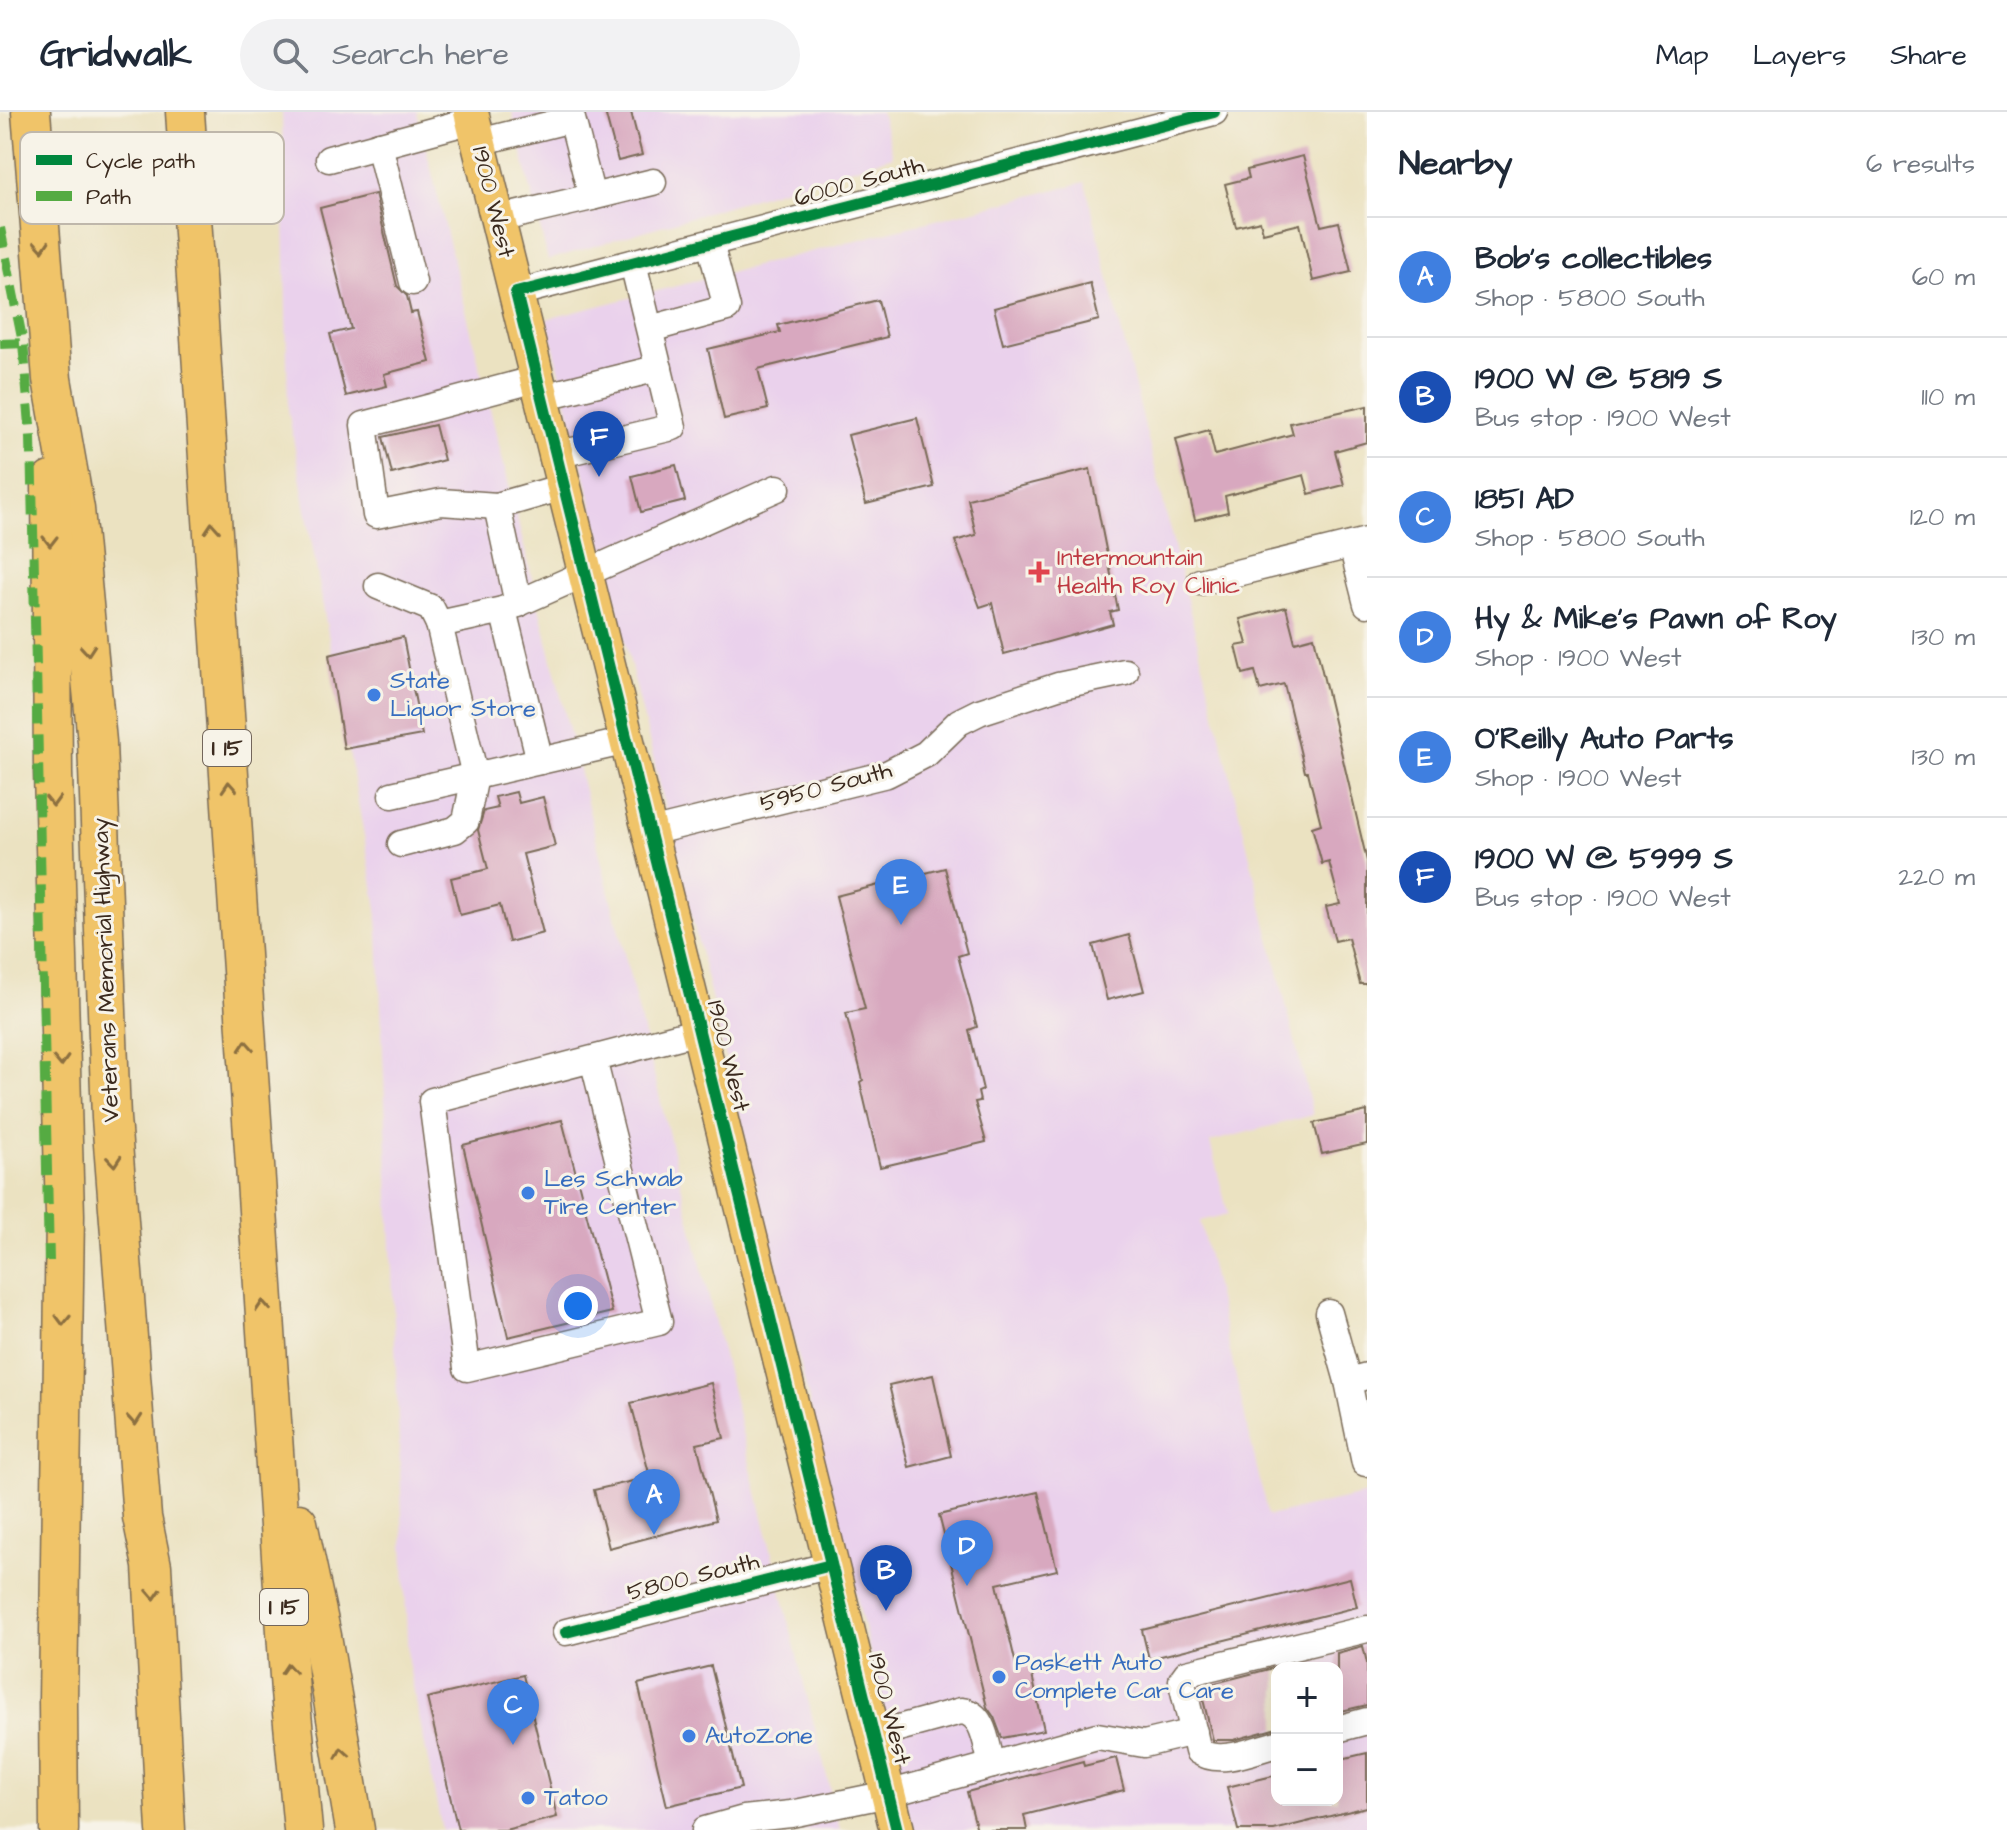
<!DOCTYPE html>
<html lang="en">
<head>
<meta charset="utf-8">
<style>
  :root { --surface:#fff; --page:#f2f2f3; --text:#1f2937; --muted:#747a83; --line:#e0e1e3; --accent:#c8321e }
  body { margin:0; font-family:"Architects Daughter",sans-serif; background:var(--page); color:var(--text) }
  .controls { position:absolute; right:24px; bottom:24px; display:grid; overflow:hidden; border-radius:16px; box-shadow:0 8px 32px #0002 }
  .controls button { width:72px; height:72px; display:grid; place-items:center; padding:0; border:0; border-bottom:2px solid var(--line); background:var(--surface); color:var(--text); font:40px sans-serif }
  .you { position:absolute; left:578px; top:1194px; width:28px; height:28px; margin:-20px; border:6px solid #fff; border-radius:50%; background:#1a73e8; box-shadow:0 0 0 12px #1a73e833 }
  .badge { display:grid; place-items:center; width:52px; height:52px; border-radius:50%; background:var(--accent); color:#fff; font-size:26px; font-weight:700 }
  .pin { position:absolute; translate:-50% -66px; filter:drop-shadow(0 2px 4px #0008) }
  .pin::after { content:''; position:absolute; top:42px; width:28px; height:24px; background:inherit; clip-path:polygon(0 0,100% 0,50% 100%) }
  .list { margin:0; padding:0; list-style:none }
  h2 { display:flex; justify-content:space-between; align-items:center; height:104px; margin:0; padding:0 32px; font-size:34px }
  h2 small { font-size:26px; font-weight:400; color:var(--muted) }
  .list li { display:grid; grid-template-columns:52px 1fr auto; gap:24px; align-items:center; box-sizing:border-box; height:120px; padding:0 32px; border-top:2px solid var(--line) }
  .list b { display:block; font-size:30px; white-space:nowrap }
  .list p { margin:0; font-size:26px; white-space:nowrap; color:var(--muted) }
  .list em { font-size:26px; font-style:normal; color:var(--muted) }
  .icon { flex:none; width:44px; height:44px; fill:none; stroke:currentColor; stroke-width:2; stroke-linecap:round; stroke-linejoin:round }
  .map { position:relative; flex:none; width:1367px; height:1718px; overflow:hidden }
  header { display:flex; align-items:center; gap:48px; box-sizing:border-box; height:112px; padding:0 40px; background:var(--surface); border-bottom:2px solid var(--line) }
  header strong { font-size:38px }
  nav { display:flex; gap:44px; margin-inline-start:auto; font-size:28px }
  .search { width:560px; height:72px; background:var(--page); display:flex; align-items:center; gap:20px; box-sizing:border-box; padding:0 28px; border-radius:44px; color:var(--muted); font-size:30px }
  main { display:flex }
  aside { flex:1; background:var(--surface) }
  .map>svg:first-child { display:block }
  .built { fill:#ead1ec; fill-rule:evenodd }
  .building { fill:#d8a8bf }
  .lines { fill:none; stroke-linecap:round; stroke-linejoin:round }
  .minor-casing { stroke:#796a57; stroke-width:29 }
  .major-casing { stroke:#796a57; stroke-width:37 }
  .highway-casing { stroke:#796a57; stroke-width:41 }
  .minor { stroke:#fff; stroke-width:26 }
  .major { stroke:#f0c469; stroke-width:34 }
  .highway { stroke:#f0c469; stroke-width:38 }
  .quiet { stroke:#55ab43; stroke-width:10; stroke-dasharray:20 10; stroke-linecap:butt }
  .cycleway-casing { stroke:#f7f3e8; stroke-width:17 }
  .cycleway { stroke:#00873e; stroke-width:12 }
  .oneway { stroke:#8c6f40 }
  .health-dot { fill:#e0444e; stroke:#f7f3e8; stroke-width:3 }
  .shop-dot { fill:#3f7fe0; stroke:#f7f3e8; stroke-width:3 }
  .labels { text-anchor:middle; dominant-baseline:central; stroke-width:6; stroke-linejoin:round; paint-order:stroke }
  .shield { fill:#f7f3e8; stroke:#73665b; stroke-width:2 }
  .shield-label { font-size:22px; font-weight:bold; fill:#3b2a1e }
  .street-label { font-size:24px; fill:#3b2a1e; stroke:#f7f3e8 }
  .health-label { font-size:24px; fill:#be3a42; stroke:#f7f3e8; text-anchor:start }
  .shop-label { font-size:24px; fill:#366cbe; stroke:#f7f3e8; text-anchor:start }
  .key { fill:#f7f3e8; stroke:#bfb7ab; stroke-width:2 }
  .key-label { font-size:22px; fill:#3b2a1e }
</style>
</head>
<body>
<header>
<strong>Gridwalk</strong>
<div class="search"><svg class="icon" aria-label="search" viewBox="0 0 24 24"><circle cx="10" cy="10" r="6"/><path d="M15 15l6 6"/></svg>Search here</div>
<nav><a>Map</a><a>Layers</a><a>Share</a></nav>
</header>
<main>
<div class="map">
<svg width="1367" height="1718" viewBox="0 0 1367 1718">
  <rect width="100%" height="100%" fill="#f7f3e8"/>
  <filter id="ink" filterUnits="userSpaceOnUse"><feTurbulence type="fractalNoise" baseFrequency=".0125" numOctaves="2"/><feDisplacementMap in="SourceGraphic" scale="16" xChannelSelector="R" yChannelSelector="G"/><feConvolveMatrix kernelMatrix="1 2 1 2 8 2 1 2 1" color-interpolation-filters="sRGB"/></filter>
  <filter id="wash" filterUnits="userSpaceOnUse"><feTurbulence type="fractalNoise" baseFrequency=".006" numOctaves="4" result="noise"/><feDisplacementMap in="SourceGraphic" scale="32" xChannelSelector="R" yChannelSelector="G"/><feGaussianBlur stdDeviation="1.8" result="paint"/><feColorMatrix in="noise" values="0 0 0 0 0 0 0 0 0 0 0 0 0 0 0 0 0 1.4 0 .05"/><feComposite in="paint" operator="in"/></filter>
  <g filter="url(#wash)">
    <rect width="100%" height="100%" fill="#ebe2c1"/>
    <g class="built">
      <path d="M 282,0 L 417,0 L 840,1718 L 442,1718 L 408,1550 L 377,796 L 288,297 Z"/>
      <path d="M 512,0 L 881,0 L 893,44 L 548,148 Z"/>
      <path d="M 1085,70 L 1313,1003 L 1210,1030 L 1228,1102 L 1200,1109 L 1268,1404 L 1367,1382 L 1367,1718 L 913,1718 L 547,207 ZM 1277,1556 L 1337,1556 L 1337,1688 L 1277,1688 Z"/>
    </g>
    <g id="blocks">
      <g class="building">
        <path d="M 605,0 L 631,0 L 642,43 L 618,49 Z"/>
        <path d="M 1303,44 L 1321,114 L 1339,110 L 1351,160 L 1313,169 L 1300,112 L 1263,121 L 1260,109 L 1236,115 L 1225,72 L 1249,66 L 1247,58 Z"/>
        <path d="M 375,82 L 397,174 L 407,184 L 411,201 L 417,200 L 430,250 L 384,262 L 387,274 L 346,284 L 330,222 L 351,217 L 320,96 Z"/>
        <path d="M 1090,171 L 1099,208 L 1003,232 L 994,196 Z"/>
        <path d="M 878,188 L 887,225 L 758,257 L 768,297 L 724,307 L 708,237 L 780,220 L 778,213 Z"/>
        <path d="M 1367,294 L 1367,330 L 1335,339 L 1344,373 L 1309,382 L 1304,363 L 1225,384 L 1228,400 L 1195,408 L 1176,327 L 1209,318 L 1215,343 L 1293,322 L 1290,311 Z"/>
        <path d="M 917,306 L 934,375 L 866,392 L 848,323 Z"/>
        <path d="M 435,313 L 444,348 L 392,362 L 383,325 Z"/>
        <path d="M 676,353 L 685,389 L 641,400 L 632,364 Z"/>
        <path d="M 1090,357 L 1118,498 L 1110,500 L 1113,512 L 1004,542 L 992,491 L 980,495 L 955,429 L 976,423 L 968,387 Z"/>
        <path d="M 1286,495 L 1295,530 L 1314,525 L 1367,749 L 1367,872 L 1360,872 L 1348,826 L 1335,829 L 1326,795 L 1340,792 L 1329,750 L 1322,752 L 1312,715 L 1321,712 L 1308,660 L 1305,660 L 1284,572 L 1260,578 L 1255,559 L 1243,562 L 1236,534 L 1247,532 L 1240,507 Z"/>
        <path d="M 403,525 L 422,623 L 344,637 L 329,543 Z"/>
        <path d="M 516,680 L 519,691 L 543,685 L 555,734 L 523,742 L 543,821 L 509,830 L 500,793 L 460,803 L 451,766 L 488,757 L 478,718 L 484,699 L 498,696 L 495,685 Z"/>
        <path d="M 945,756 L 967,841 L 958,844 L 977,915 L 969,918 L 983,978 L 978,980 L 980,989 L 975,990 L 986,1030 L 880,1055 L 860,970 L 863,968 L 846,901 L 865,897 L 836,784 Z"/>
        <path d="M 1129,823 L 1144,879 L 1107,888 L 1093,833 Z"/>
        <path d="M 1367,999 L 1367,1032 L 1322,1042 L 1314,1011 Z"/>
        <path d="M 562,1008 L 612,1200 L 508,1225 L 463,1033 Z"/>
        <path d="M 933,1263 L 951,1344 L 909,1355 L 889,1273 Z"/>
        <path d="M 711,1271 L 724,1326 L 697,1332 L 716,1408 L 609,1436 L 594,1378 L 650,1365 L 631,1291 Z"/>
        <path d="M 1038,1380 L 1057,1458 L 997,1472 L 1017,1557 L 1030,1554 L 1044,1618 L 1002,1626 L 994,1605 L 987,1595 L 939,1403 Z"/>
        <path d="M 1350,1466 L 1357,1495 L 1149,1547 L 1142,1518 Z"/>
        <path d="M 1363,1534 L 1367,1551 L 1367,1593 L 1337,1600 L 1337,1541 Z"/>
        <path d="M 711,1554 L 741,1676 L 667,1694 L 638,1572 Z"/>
        <path d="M 1277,1555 L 1277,1616 L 1234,1628 L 1213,1628 L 1200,1575 Z"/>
        <path d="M 523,1563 L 557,1705 L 505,1718 L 458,1718 L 427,1586 Z"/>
        <path d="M 1367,1641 L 1367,1695 L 1274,1718 L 1238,1718 L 1227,1675 L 1277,1663 L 1277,1688 L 1337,1688 L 1337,1648 Z"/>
        <path d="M 1116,1646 L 1124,1678 L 1024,1703 L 1027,1718 L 977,1718 L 967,1680 L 1083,1649 L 1084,1654 Z"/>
      </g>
    </g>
  </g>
  <g filter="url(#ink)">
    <use href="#blocks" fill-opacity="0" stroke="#796a57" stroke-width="2"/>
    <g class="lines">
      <g class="minor-casing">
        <g id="minor">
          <path d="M 479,30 L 572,7 L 592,85 L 498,107"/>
          <path d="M 379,33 L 413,170"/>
          <path d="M 329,47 L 473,8"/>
          <path d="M 592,85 L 653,70"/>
          <path d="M 516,181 L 1214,0"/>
          <path d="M 650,217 L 727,196 L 710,131"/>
          <path d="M 542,285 L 659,256"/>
          <path d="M 556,343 L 673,315 L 633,151"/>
          <path d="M 497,394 L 441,390 L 376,403 L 364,313 L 537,267"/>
          <path d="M 1352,433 L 1367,492"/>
          <path d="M 1200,470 L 1367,429"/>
          <path d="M 378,474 L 431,496 L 439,512"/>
          <path d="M 518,492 L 497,394 L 563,375"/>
          <path d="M 503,498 L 777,376"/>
          <path d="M 392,683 L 627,629"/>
          <path d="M 650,720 L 887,662 L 926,642 L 959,610 L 979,600 L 1058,574 L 1125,560"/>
          <path d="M 401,732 L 455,718 L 466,709 L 475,664 L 439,512 L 503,498 L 540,649"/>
          <path d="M 593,947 L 659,1210 L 467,1256 L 432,989 L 699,919"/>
          <path d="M 1329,1201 L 1348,1269 L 1367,1264"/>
          <path d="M 1348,1269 L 1365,1351"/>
          <path d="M 566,1520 L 831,1453"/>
          <path d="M 1337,1617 L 1367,1609"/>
          <path d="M 873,1623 L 961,1599 C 985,1601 986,1633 992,1653"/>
          <path d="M 1277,1632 C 1253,1638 1220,1654 1198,1639 L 1183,1575 L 1182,1568 L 1187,1561 L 1367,1517"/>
          <path d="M 705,1718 L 744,1707 L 791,1702 L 888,1682 L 1097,1624 L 1144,1632 L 1194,1620"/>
        </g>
      </g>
      <g class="major-casing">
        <path id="major" d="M 471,0 L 897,1718"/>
      </g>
      <g class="highway-casing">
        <g id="highway">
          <path d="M 31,0 L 52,267 L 75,397 L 97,630 L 111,1006 L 142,1405 L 152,1454 L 166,1718"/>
          <path d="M 185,0 L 290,1580 L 303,1718"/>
          <path d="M 51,369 L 53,661 L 65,1103 L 58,1589 L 59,1718"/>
          <path d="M 298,1411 L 322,1524 L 355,1718"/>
        </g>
      </g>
      <use href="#minor" class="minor"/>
      <use href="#major" class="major"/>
      <use href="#highway" class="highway"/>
      <g class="quiet">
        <path d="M 0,116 L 23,231 L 31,325 L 49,1149"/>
        <path d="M 0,232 L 23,231"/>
      </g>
      <g class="cycleway-casing">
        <g id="cycleway">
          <path d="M 566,1520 L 831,1453"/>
          <path d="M 897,1718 L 516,181 L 1214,0"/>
        </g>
      </g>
      <use href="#cycleway" class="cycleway"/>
    </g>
    <defs><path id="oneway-chevron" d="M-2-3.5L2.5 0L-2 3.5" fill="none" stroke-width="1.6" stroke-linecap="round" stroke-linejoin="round" transform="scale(2)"/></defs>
    <g class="oneway">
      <use href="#oneway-chevron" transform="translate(42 134) rotate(86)"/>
      <use href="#oneway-chevron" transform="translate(212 416) rotate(-94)"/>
      <use href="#oneway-chevron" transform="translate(50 429) rotate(90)"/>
      <use href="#oneway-chevron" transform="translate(88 538) rotate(85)"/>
      <use href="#oneway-chevron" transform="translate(229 675) rotate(-94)"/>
      <use href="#oneway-chevron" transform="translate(53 689) rotate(88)"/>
      <use href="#oneway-chevron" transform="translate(246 934) rotate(-94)"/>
      <use href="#oneway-chevron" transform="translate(61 949) rotate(88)"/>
      <use href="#oneway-chevron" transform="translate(114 1049) rotate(85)"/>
      <use href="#oneway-chevron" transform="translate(263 1194) rotate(-94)"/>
      <use href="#oneway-chevron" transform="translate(63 1208) rotate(91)"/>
      <use href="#oneway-chevron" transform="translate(135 1308) rotate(85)"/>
      <use href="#oneway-chevron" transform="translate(154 1482) rotate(87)"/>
      <use href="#oneway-chevron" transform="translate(288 1557) rotate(-94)"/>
      <use href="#oneway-chevron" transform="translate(342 1641) rotate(-100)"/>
    </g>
  </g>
  <path class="health-dot" d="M1035 448h8v8h8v8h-8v8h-8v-8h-8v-8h8z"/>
  <g class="shop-dot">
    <circle cx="374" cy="583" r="8"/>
    <circle cx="528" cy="1081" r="8"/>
    <circle cx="999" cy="1565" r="8"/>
    <circle cx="689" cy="1624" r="8"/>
    <circle cx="528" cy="1686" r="8"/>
  </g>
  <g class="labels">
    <g class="shield">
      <rect x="203" y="618" width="48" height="36" rx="6"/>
      <rect x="260" y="1477" width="48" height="36" rx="6"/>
    </g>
    <g class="shield-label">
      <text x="227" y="636">I 15</text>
      <text x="284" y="1495">I 15</text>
    </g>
    <g class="street-label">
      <text transform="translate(859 70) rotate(-15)">6000 South</text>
      <text transform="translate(493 90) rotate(76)">1900 West</text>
      <text transform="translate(826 675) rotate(-15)">5950 South</text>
      <text transform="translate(106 858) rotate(-92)">Veterans Memorial Highway</text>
      <text transform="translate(728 944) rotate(76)">1900 West</text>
      <text transform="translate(693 1465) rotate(-14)">5800 South</text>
      <text transform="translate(889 1597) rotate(76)">1900 West</text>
    </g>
    <g class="health-label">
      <text x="1057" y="446">Intermountain<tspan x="1057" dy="28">Health Roy Clinic</tspan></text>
    </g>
    <g class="shop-label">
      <text x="390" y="569">State<tspan x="390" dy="28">Liquor Store</tspan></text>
      <text x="544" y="1067">Les Schwab<tspan x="544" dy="28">Tire Center</tspan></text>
      <text x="1015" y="1551">Paskett Auto<tspan x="1015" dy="28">Complete Car Care</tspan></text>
      <text x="705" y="1624">AutoZone</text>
      <text x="544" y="1686">Tatoo</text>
    </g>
  </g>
  <rect x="20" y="20" width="264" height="92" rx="12" class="key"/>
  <rect x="36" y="43" width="36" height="10" fill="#00873e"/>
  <rect x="36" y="79" width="36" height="10" fill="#55ab43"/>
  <g class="key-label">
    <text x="86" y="56">Cycle path</text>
    <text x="86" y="92">Path</text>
  </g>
</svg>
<div class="controls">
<button>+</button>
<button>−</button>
</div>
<div class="you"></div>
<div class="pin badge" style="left:654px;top:1423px;background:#3f7fe0">A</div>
<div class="pin badge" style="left:886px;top:1499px;background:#1a4fb4">B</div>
<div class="pin badge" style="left:513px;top:1633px;background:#3f7fe0">C</div>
<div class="pin badge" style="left:967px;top:1474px;background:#3f7fe0">D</div>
<div class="pin badge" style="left:901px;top:813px;background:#3f7fe0">E</div>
<div class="pin badge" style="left:599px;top:365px;background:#1a4fb4">F</div>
</div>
<aside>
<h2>Nearby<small>6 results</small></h2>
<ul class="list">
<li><span class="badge" style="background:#3f7fe0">A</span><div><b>Bob's collectibles</b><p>Shop · 5800 South</p></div><em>60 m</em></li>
<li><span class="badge" style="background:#1a4fb4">B</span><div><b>1900 W @ 5819 S</b><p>Bus stop · 1900 West</p></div><em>110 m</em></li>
<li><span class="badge" style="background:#3f7fe0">C</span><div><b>1851 AD</b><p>Shop · 5800 South</p></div><em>120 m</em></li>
<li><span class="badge" style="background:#3f7fe0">D</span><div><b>Hy &amp; Mike's Pawn of Roy</b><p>Shop · 1900 West</p></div><em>130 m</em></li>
<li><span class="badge" style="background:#3f7fe0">E</span><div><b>O'Reilly Auto Parts</b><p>Shop · 1900 West</p></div><em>130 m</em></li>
<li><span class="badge" style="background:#1a4fb4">F</span><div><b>1900 W @ 5999 S</b><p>Bus stop · 1900 West</p></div><em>220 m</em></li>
</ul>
</aside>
</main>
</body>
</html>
